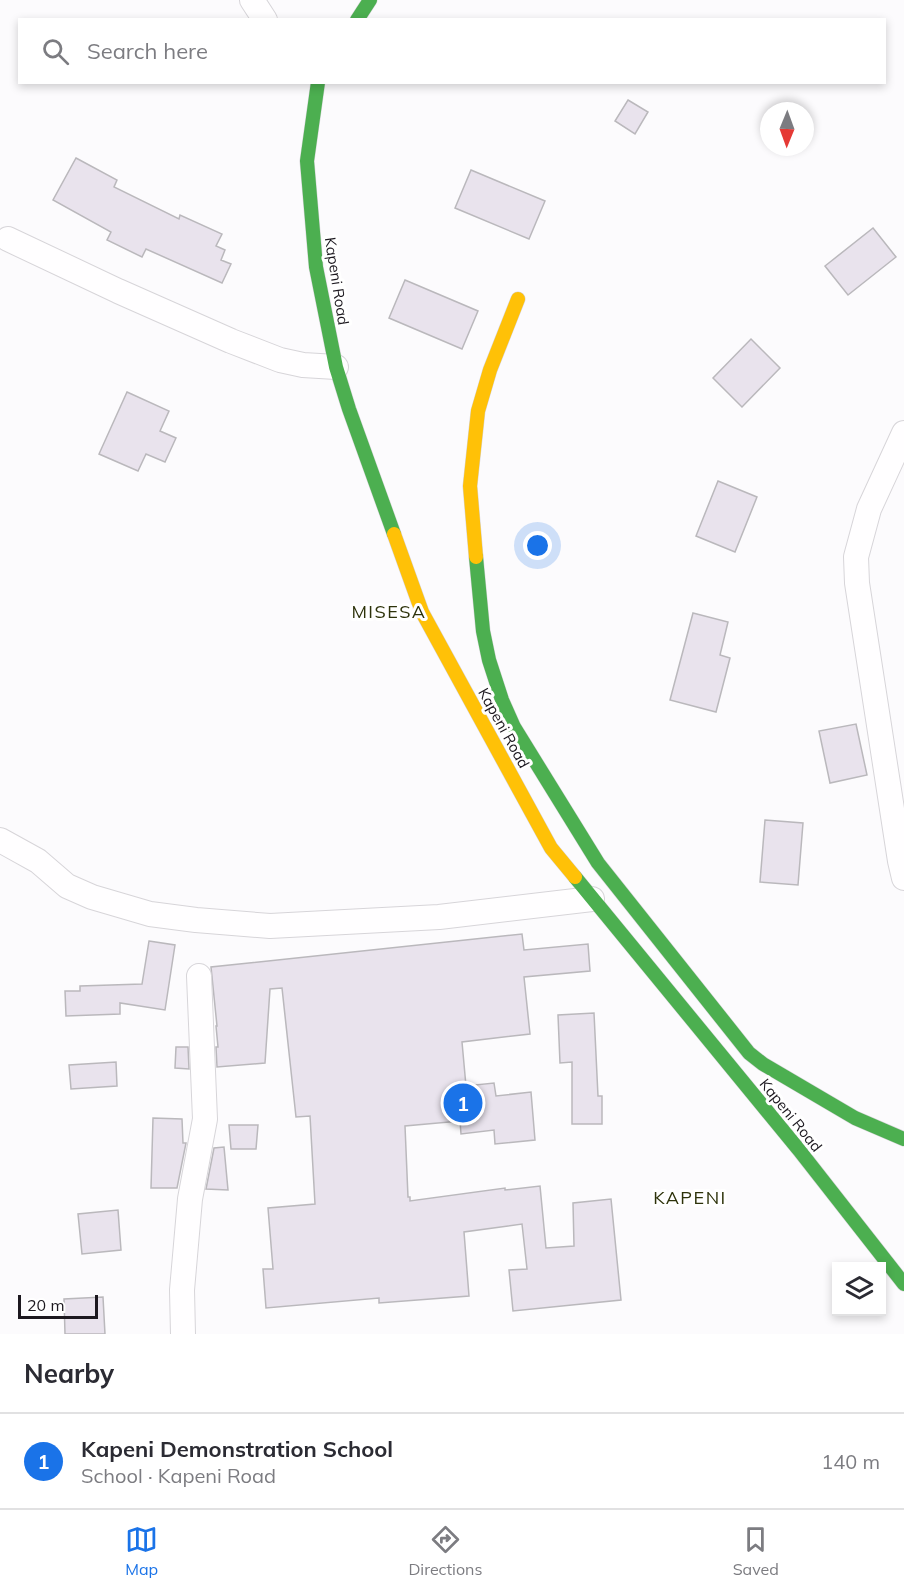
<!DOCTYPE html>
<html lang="en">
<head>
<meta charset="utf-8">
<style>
  :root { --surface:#fff; --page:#f2f2f3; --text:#2b2b33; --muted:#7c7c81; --line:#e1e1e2; --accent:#1a73e8 }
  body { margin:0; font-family:Mulish,sans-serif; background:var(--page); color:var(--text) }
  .controls { position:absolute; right:18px; bottom:18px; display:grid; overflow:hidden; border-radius:0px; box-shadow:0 3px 9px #0003 }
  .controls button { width:54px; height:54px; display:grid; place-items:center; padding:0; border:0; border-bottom:2px solid var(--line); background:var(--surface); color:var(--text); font:30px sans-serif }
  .compass { position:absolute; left:760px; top:102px; width:54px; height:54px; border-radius:50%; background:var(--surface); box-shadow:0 3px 9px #0003; rotate:181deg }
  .scale { position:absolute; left:18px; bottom:15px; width:80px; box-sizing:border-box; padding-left:6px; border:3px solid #1c181f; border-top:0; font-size:16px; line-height:21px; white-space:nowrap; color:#1c181f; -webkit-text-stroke:4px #fff; paint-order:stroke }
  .you { position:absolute; left:538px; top:546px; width:21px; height:21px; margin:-15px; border:4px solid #fff; border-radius:50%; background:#1a73e8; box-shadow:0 0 0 9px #1a73e833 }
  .badge { display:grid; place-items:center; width:39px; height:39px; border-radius:50%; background:var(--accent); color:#fff; font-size:20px; font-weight:700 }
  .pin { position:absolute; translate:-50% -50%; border:3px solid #fff; box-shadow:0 2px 6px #0006 }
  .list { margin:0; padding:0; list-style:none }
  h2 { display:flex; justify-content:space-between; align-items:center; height:78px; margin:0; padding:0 24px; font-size:26px }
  h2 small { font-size:20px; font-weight:400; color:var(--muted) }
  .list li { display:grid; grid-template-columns:39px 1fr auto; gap:18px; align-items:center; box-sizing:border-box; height:96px; padding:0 24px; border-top:2px solid var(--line) }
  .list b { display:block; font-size:22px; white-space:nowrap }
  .list p { margin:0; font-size:20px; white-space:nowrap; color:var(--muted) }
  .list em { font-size:20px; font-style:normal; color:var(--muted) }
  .icon { flex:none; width:33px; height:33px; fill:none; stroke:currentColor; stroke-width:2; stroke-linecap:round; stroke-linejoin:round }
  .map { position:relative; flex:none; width:904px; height:1334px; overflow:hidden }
  .search { position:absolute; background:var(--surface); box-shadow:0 3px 9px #0003; left:18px; right:18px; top:18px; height:66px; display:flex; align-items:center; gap:15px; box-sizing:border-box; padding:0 21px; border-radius:0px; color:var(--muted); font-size:22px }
  .sheet { height:174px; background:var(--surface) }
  nav { display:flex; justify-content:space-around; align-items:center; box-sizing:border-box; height:84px; border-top:2px solid var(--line); background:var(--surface); font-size:16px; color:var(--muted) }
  nav a { display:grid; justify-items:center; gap:3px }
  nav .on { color:var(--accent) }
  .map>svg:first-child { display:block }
  .building { fill:#e9e3ed; stroke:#bab8bc; stroke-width:1.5 }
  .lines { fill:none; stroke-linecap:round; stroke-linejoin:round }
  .street-casing { stroke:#d7d5d9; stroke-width:26 }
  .fast-casing { stroke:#d7d5d9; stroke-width:15 }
  .slow-casing { stroke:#d7d5d9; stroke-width:15 }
  .street { stroke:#fffeff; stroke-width:24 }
  .fast { stroke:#4caf50; stroke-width:14 }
  .slow { stroke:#ffc107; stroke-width:14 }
  .labels { text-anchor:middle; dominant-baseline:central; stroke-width:6; stroke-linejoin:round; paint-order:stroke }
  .street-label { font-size:15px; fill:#1c181f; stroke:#fff }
  .quarter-label { font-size:18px; letter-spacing:1.5px; fill:#2d320a; stroke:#fff }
</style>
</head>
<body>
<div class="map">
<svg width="904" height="1334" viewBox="0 0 904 1334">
  <rect width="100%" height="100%" fill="#fcfbfd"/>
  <g class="building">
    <path d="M 628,100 L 648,112 L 635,134 L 615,121 Z"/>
    <path d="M 76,158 L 117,180 L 114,187 L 179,219 L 180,215 L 222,234 L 216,246 L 225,250 L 221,260 L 231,264 L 222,283 L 146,249 L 142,257 L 107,240 L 111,232 L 53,200 Z"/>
    <path d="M 471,170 L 545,201 L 529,239 L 455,208 Z"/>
    <path d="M 873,228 L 896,257 L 848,295 L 825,266 Z"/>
    <path d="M 405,280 L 478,311 L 462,349 L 389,318 Z"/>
    <path d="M 751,339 L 780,368 L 742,407 L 713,378 Z"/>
    <path d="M 127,392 L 169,411 L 160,431 L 176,438 L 165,462 L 146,454 L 138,471 L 99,454 Z"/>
    <path d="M 718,481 L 757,497 L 735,552 L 696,536 Z"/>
    <path d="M 693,613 L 728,622 L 720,655 L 730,658 L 716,712 L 670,700 Z"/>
    <path d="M 856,724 L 867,775 L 830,783 L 819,731 Z"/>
    <path d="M 765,820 L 803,823 L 798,885 L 760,882 Z"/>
    <path d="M 522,934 L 524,950 L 588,944 L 590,971 L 524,977 L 530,1034 L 462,1042 L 466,1086 L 494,1083 L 496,1096 L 531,1092 L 535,1140 L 495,1144 L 494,1130 L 461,1134 L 460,1121 L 405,1126 L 408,1197 L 410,1197 L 410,1201 L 505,1188 L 505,1190 L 540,1186 L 546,1248 L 574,1246 L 573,1203 L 611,1199 L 621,1300 L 513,1311 L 509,1270 L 527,1269 L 522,1224 L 464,1232 L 469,1296 L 379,1303 L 379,1298 L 266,1308 L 263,1269 L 273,1269 L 268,1208 L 315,1204 L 310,1116 L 296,1117 L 282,988 L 270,989 L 265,1063 L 217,1067 L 216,1047 L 218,1047 L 216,1026 L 217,1026 L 211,967 Z"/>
    <path d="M 149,941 L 175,945 L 165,1010 L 120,1003 L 120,1014 L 66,1016 L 65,991 L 80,991 L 80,986 L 142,984 Z"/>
    <path d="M 594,1013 L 598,1096 L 602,1096 L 602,1124 L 572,1124 L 572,1062 L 560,1063 L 558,1015 Z"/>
    <path d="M 176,1047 L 188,1047 L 189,1069 L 175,1068 Z"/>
    <path d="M 116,1062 L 117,1086 L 71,1089 L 69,1065 Z"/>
    <path d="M 153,1118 L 182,1119 L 183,1143 L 186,1143 L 177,1188 L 151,1188 Z"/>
    <path d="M 229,1125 L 258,1125 L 256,1149 L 231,1149 Z"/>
    <path d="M 224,1147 L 228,1190 L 206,1189 L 214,1148 Z"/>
    <path d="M 118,1210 L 121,1250 L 82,1254 L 78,1214 Z"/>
    <path d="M 103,1297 L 105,1334 L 65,1334 L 64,1299 Z"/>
  </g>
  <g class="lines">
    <g class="street-casing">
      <g id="street">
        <path d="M 252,0 L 265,20"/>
        <path d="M 8,239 L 118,291 L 231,341 L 280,360 L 303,365 L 336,367"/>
        <path d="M 904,433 L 869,509 L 856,557 L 857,583 L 900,861 L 904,878"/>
        <path d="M 0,840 L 38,861 L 67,886 L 92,897 L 150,914 L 196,920 L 270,926 L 439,917 L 592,899"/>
        <path d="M 183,1334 L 182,1290 L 190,1199 L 205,1119 L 199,976"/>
      </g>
    </g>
    <g class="fast-casing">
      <g id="fast">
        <path d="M 357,20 L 370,0"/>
        <path d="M 318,82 L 307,161 L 316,267 L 336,367 L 349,409 L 394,534"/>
        <path d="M 476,557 L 483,631 L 489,660 L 502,700 L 514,727 L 598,863 L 749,1053 L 763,1064 L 855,1118 L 904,1139"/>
        <path d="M 575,877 L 799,1150 L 904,1284"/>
      </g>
    </g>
    <g class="slow-casing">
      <g id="slow">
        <path d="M 394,534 L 422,612 L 551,848 L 575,877"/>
        <path d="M 476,557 L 470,486 L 478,411 L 490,370 L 518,299"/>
      </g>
    </g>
    <use href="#street" class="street"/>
    <use href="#fast" class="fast"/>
    <use href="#slow" class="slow"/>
  </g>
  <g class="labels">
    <g class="street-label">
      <text transform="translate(337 281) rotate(81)">Kapeni Road</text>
      <text transform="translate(504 728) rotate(61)">Kapeni Road</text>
      <text transform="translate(791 1115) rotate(51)">Kapeni Road</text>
    </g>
    <g class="quarter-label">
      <text x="389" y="611">MISESA</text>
      <text x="690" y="1197">KAPENI</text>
    </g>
  </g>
</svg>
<div class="controls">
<button><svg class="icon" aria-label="layers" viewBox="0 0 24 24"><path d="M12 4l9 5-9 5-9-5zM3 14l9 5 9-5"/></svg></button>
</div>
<svg class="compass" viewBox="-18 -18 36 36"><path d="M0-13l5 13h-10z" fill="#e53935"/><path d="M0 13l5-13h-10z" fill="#7c7c81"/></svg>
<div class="scale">20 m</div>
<div class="you"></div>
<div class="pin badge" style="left:463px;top:1103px">1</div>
<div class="search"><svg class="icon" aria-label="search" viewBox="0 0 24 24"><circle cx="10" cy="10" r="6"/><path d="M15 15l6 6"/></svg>Search here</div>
</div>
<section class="sheet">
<h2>Nearby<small></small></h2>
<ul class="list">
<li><span class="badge">1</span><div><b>Kapeni Demonstration School</b><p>School · Kapeni Road</p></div><em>140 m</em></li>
</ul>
</section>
<nav>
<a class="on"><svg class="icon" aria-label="map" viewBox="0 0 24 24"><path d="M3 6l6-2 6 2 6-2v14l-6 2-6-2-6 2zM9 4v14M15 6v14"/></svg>Map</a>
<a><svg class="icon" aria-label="directions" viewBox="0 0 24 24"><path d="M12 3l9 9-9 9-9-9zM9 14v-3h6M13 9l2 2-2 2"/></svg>Directions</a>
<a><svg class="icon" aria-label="saved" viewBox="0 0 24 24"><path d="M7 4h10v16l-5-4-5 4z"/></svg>Saved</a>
</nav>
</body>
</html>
